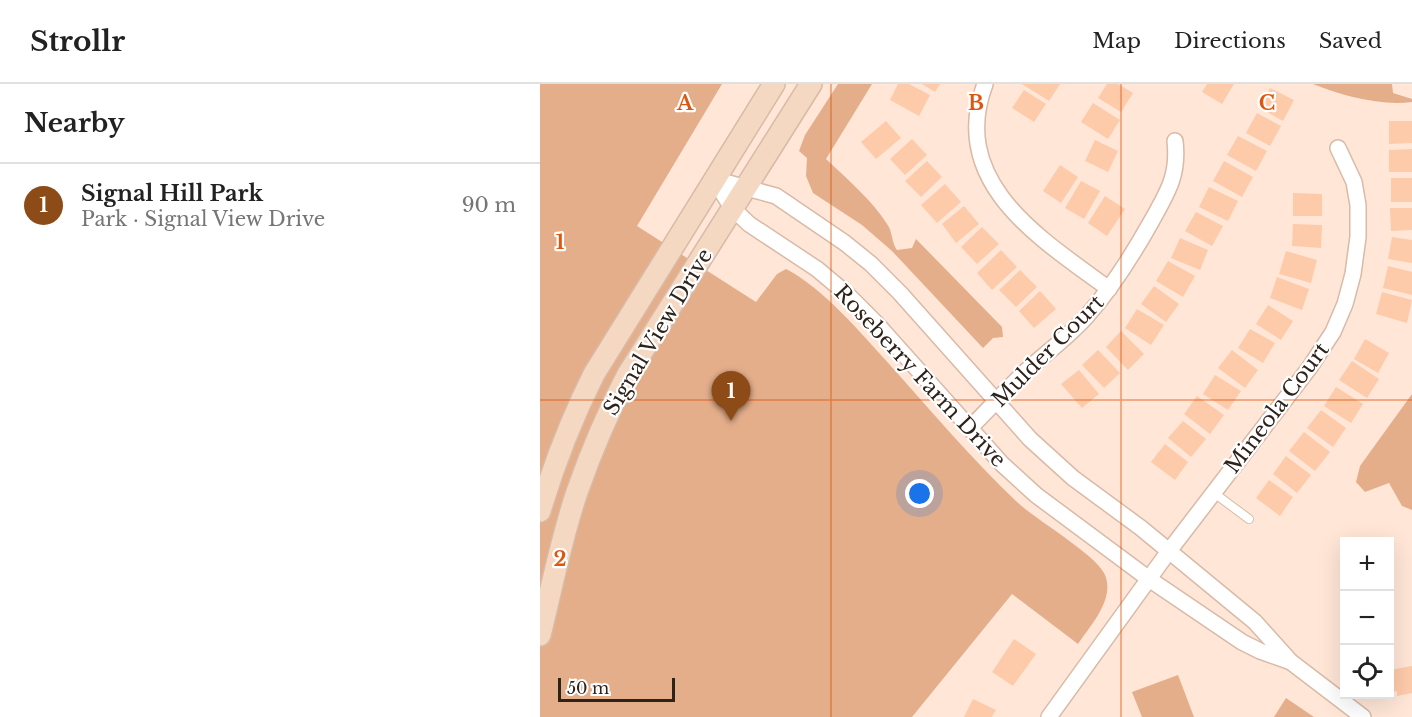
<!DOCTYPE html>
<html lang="en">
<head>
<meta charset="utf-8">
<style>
  :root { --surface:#fff; --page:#f2f2f2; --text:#222; --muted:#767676; --line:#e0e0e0; --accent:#8d4c17 }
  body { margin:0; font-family:"Libre Baskerville",serif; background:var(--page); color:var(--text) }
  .controls { position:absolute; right:18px; bottom:18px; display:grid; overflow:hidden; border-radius:0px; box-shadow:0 6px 24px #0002 }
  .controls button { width:54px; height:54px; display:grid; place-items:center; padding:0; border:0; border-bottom:2px solid var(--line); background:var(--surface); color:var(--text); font:30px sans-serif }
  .scale { position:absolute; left:18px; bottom:15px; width:117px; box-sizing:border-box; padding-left:6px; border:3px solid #2e231b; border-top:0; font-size:16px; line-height:21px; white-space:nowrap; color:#2e231b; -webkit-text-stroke:4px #fff; paint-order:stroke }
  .you { position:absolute; left:380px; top:410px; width:21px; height:21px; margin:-15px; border:4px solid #fff; border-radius:50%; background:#1a73e8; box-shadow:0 0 0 9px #1a73e833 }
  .badge { display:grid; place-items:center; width:39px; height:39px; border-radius:50%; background:var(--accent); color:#fff; font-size:20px; font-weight:700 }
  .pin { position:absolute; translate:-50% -50px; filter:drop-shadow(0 2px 3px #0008) }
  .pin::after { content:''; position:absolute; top:32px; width:21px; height:18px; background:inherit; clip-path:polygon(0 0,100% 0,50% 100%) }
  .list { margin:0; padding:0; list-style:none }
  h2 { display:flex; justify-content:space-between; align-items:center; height:78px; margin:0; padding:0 24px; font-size:26px }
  h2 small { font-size:20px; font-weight:400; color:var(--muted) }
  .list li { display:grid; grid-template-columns:39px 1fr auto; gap:18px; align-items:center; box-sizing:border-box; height:84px; padding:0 24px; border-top:2px solid var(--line) }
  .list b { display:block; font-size:22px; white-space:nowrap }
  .list p { margin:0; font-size:20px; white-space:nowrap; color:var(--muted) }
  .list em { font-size:20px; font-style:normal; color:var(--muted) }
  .icon { flex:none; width:33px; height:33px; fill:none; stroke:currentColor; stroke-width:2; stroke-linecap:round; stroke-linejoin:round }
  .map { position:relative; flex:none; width:872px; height:633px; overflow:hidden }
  header { display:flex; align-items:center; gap:36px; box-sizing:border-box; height:84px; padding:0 30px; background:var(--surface); border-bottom:2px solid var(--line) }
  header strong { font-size:28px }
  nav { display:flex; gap:33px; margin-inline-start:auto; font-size:21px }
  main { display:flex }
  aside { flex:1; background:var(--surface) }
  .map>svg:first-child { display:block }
  .green { fill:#e4ae8b }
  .building { fill:#fecbaa }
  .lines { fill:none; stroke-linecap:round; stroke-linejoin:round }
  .service-casing { stroke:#d8baa7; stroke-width:10 }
  .minor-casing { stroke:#d8baa7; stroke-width:18 }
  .secondary-casing { stroke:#d8baa7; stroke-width:24 }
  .service { stroke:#fff; stroke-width:8 }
  .minor { stroke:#fff; stroke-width:15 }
  .secondary { stroke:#f5d8c2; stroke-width:21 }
  .grid { fill:none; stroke:#df560d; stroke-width:1.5; stroke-opacity:0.55 }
  .labels { text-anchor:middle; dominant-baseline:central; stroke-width:4.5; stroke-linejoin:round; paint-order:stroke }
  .street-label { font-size:21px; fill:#2e231b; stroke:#fff }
  .grid-label { font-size:20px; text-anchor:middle; font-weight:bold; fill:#df560d; stroke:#fff; stroke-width:4.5; stroke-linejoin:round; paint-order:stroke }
</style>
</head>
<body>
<header>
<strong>Strollr</strong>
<nav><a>Map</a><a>Directions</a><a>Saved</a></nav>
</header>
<main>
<aside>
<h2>Nearby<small></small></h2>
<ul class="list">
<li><span class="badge">1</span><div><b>Signal Hill Park</b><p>Park · Signal View Drive</p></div><em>90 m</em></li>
</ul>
</aside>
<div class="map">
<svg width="872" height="633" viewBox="0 0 872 633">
  <rect width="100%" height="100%" fill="#ffe6d7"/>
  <g class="green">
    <path d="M 0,0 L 182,0 L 97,142 L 216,218 L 237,190 L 246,185 C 283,204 321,249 350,281 C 391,327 432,375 477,418 C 496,436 557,471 565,491 C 575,515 551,541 538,560 L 472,510 L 372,633 L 0,633 Z"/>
    <path d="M 298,0 L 332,0 L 286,75 C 307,95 331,115 347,140 C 353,148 351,158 357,166 L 372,164 L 376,155 L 462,243 L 463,253 L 453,254 L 443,264 L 352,167 L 322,141 L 273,109 L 266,92 L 267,74 L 259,67 L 265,51 Z"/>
    <path d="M 773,0 L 852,0 L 853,9 L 872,15 L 872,18 C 840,22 803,12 773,0 Z"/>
    <path d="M 872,310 L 872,426 L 862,422 L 849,399 L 825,408 L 816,398 L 820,382 Z"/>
    <path d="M 638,591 L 654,633 L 602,633 L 592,608 Z"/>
    <path d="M 746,614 L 774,633 L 734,633 Z"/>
  </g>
  <g class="building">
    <path d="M 358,0 L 369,0 L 390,11 L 379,32 L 350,16 Z"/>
    <path d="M 382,0 L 400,0 L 395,8 Z"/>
    <path d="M 482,0 L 520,0 L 509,17 Z"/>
    <path d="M 567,0 L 578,0 L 593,9 L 581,28 L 558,14 Z"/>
    <path d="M 667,0 L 694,0 L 682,20 L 662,8 Z"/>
    <path d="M 730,4 L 754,16 L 743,37 L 720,24 Z"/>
    <path d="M 484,6 L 506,20 L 494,38 L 472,24 Z"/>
    <path d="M 553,19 L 580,36 L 568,55 L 541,38 Z"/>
    <path d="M 717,29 L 741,42 L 730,62 L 706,49 Z"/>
    <path d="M 346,37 L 361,54 L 336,75 L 321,58 Z"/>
    <path d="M 849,37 L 872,37 L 872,59 L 849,60 Z"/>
    <path d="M 698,52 L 727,67 L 716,87 L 687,71 Z"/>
    <path d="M 372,55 L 387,71 L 365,91 L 350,75 Z"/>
    <path d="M 555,56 L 578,67 L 568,88 L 545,77 Z"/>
    <path d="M 872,65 L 872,88 L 849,88 L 849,66 Z"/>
    <path d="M 387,77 L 402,93 L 381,113 L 365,97 Z"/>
    <path d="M 684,77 L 713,93 L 702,113 L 673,97 Z"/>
    <path d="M 520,81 L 538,93 L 521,119 L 503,107 Z"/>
    <rect x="851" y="94" width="21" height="24"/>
    <path d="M 541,97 L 560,107 L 544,135 L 525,124 Z"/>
    <path d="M 405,100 L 421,118 L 397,139 L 381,121 Z"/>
    <path d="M 669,103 L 698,117 L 688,137 L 659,123 Z"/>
    <path d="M 753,109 L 782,110 L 782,132 L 753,132 Z"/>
    <path d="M 565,112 L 585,125 L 567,152 L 548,139 Z"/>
    <path d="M 424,122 L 439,140 L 416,159 L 402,140 Z"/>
    <path d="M 850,124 L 872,124 L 872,146 L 851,147 Z"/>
    <path d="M 656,128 L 683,142 L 672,162 L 645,147 Z"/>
    <path d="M 753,140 L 782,141 L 781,164 L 752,162 Z"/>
    <path d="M 442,143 L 459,160 L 437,180 L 421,163 Z"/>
    <path d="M 852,153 L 872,156 L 872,179 L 848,175 Z"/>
    <path d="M 640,154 L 668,166 L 660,186 L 631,174 Z"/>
    <path d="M 461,166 L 477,183 L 452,206 L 437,189 Z"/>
    <path d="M 746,167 L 777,176 L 771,199 L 739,190 Z"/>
    <path d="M 628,177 L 655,192 L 643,213 L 616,197 Z"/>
    <path d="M 848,182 L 872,188 L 872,211 L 843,204 Z"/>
    <path d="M 480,186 L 497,203 L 476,223 L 459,206 Z"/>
    <path d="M 737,193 L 769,205 L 762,226 L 730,214 Z"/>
    <path d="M 614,202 L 639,220 L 626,238 L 601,220 Z"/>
    <path d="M 500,207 L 516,225 L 494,244 L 479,227 Z"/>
    <path d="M 842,208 L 872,216 L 867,239 L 836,230 Z"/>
    <path d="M 728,221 L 753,237 L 741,256 L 716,240 Z"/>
    <path d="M 597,225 L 624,241 L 611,261 L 585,244 Z"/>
    <path d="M 710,245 L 735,259 L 723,279 L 698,264 Z"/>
    <path d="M 581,247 L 604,270 L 588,286 L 566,263 Z"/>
    <path d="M 825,255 L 849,269 L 838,289 L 814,275 Z"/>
    <path d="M 558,266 L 580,289 L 564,304 L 542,281 Z"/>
    <path d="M 692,266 L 718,286 L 705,304 L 678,284 Z"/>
    <path d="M 812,277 L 839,295 L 827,314 L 799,296 Z"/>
    <path d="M 539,286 L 559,310 L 542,324 L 521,300 Z"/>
    <path d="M 675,291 L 701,307 L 688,326 L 663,310 Z"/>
    <path d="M 796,303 L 823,320 L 811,339 L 784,322 Z"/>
    <path d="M 657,312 L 684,331 L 670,350 L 644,330 Z"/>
    <path d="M 781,326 L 806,344 L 793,363 L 767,344 Z"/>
    <path d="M 643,337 L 666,355 L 651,373 L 628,354 Z"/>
    <path d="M 764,348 L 790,368 L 775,387 L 749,367 Z"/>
    <path d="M 625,360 L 648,378 L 635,396 L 611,378 Z"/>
    <path d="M 746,372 L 771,391 L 757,409 L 733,390 Z"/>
    <path d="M 729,396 L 753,413 L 740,432 L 716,414 Z"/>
    <path d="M 474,555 L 496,570 L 473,602 L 452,588 Z"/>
    <path d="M 872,582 L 872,609 L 857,612 L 857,607 L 850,609 L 850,586 Z"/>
    <path d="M 433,615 L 456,626 L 452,633 L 424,633 Z"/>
  </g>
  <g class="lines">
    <g class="service-casing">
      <path id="service" d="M 674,409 L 709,435"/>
    </g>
    <g class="minor-casing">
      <g id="minor">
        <path d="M 445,0 C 408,99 501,155 569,205"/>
        <path d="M 174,95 L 236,112 L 305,159 L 331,180 L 360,209 L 490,355 L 533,394 L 601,444 L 715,538 L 751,578 L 823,633"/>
        <path d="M 174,95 L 192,124 L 209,140 L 277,185 L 308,211 L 336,239 L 462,380 L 496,411 L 609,495 L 702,558 L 720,567 L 751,578"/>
        <path d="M 430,344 C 449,325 466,306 485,288 C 505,270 528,253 546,233 C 572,204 592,172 611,138 C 627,109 639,92 635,57"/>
        <path d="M 509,633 L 629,467 L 770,283 L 793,248 L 805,220 L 813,190 L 818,153 L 818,121 L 814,98 L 798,64"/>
      </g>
    </g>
    <g class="secondary-casing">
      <g id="secondary">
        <path d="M 0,427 C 14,380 32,334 54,290 L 234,0"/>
        <path d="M 0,551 C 12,503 21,455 37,408 C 51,368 68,328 88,290 L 271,0"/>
      </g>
    </g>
    <use href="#service" class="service"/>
    <use href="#minor" class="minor"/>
    <use href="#secondary" class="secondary"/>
  </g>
  <path class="grid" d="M 291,0 L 291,633M 581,0 L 581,633M 0,316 L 872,316"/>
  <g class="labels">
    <g class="street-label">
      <text transform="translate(118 248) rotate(-59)">Signal View Drive</text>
      <text transform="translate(508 267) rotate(-45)">Mulder Court</text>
      <text transform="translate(380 292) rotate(47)">Roseberry Farm Drive</text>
      <text transform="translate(737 324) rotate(-53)">Mineola Court</text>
    </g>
  </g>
  <g class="grid-label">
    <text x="145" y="26">A</text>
    <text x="436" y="26">B</text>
    <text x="727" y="26">C</text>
    <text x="20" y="165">1</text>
    <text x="20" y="482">2</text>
  </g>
</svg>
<div class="controls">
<button>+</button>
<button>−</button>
<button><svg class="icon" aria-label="locate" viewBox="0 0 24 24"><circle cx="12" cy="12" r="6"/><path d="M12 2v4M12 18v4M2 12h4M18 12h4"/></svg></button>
</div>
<div class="scale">50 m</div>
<div class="you"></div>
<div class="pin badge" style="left:191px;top:337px">1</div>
</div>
</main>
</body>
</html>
